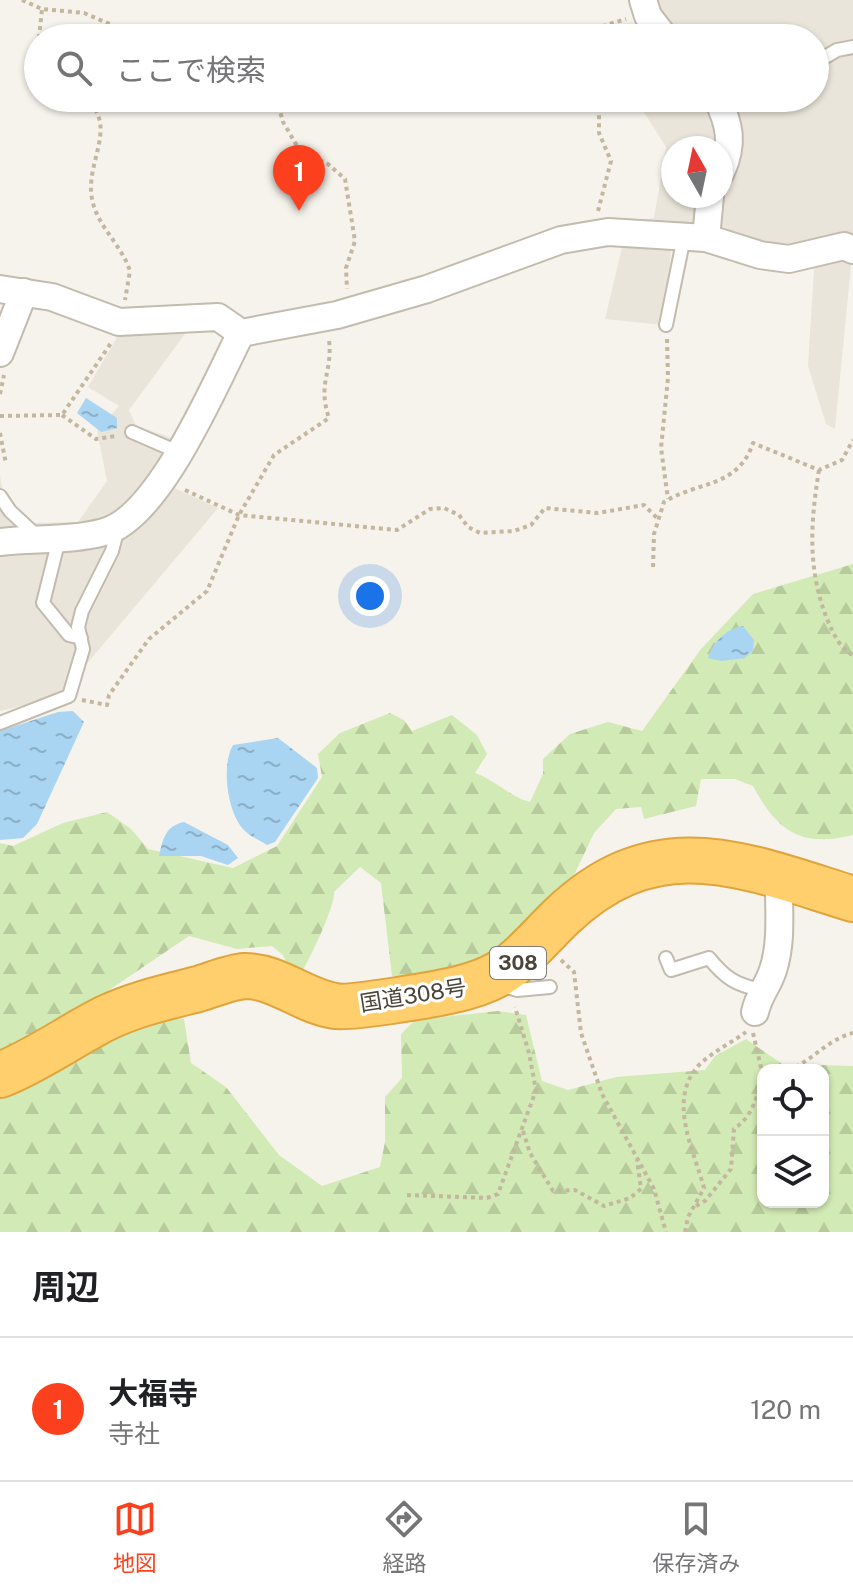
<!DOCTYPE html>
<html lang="ja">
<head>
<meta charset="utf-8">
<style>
  :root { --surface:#fff; --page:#f6f6f6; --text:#202124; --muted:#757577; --line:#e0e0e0; --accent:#fc3f1d }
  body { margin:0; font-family:"Public Sans","Noto Sans JP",sans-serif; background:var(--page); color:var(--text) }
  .controls { position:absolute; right:24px; bottom:24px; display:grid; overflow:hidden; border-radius:16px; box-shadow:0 2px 6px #0004 }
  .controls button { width:72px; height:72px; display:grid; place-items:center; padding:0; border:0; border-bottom:2px solid var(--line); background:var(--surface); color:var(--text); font:40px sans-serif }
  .compass { position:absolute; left:661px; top:136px; width:72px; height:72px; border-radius:50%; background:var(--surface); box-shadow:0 2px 6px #0004; rotate:351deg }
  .you { position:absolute; left:370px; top:596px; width:28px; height:28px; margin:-20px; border:6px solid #fff; border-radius:50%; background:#1a73e8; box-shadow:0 0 0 12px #1a73e833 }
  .badge { display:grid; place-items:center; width:52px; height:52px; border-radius:50%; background:var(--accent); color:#fff; font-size:26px; font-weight:700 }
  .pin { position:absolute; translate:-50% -66px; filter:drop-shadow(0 2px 4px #0008) }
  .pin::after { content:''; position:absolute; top:42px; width:28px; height:24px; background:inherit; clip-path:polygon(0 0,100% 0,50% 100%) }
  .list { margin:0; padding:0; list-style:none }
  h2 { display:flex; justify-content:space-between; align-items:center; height:104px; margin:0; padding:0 32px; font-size:34px }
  h2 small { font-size:26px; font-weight:400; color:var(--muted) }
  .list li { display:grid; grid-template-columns:52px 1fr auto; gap:24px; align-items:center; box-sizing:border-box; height:144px; padding:0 32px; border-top:2px solid var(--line) }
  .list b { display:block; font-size:30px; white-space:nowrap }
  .list p { margin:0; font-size:26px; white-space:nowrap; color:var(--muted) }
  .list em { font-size:26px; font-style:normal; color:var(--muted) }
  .icon { flex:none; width:44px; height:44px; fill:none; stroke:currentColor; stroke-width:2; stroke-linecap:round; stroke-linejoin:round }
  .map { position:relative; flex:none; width:853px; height:1232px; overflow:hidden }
  .search { position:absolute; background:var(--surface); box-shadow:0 2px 6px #0004; left:24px; right:24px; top:24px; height:88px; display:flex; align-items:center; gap:20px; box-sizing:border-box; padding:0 28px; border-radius:44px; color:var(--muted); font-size:30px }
  .sheet { height:248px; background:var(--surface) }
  nav { display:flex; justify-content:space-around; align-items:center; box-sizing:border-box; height:112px; border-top:2px solid var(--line); background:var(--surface); font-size:22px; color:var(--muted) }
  nav a { display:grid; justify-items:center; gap:4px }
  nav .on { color:var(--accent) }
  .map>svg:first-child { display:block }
  .residential { fill:#eae5da; fill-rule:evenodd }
  .forest { fill:url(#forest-firs) }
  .water { fill:url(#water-ripples) }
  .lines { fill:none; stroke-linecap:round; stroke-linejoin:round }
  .lane-casing { stroke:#c2bbae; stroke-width:16 }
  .street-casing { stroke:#c2bbae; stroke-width:30 }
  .highway-casing { stroke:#e0a43c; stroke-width:48 }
  .path { stroke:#c4b79f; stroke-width:4; stroke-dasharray:4 4; stroke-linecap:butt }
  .lane { stroke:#fff; stroke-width:12 }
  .street { stroke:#fff; stroke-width:26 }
  .highway { stroke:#ffcf6e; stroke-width:44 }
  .labels { text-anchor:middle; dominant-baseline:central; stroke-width:6; stroke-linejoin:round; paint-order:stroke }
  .shield { fill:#fff; stroke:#817c74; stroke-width:2 }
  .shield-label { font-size:20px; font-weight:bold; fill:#4b4439 }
  .street-label { font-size:22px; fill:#4b4439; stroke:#fff }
</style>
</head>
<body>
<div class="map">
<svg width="853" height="1232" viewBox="0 0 853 1232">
  <defs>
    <pattern id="forest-firs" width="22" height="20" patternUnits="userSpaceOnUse" patternTransform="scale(2)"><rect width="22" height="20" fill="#d2eab5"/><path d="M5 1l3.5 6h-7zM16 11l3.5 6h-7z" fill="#b6ca9c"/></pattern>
    <pattern id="water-ripples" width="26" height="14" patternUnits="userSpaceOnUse" patternTransform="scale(2)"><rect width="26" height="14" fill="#a9d4f2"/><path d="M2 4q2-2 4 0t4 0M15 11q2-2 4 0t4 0" fill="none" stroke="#8caec5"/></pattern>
  </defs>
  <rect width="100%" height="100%" fill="#f6f3ec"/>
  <g class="residential">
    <path d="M 653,0 L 853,0 L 853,245 L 835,429 L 826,424 L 808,366 L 815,254 L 672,242 L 663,325 L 605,319 L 628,222 L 654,218 L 666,147 L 635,98 L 815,98 L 815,38 L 680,38 ZM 673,148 L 721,148 L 721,196 L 673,196 Z"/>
    <path d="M 123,327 L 190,327 L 129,410 L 136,426 L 175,439 L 159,481 L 218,508 L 58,698 L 0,711 L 0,475 L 4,499 L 30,523 L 78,522 L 107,481 L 97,431 L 119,406 L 88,387 Z"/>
  </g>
  <g class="forest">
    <path d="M 853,564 L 853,835 C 801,848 777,831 753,786 L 735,779 L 701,779 L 696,806 L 644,819 L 641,807 L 616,809 L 594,833 L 559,907 L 462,976 L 392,976 L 381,883 L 360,867 L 334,892 C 336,904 309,961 301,973 L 289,970 L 283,955 L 272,946 L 237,949 L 189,936 L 0,1064 L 0,843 L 13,846 L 63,823 L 107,812 L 131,829 L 148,849 L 233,868 L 277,846 L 322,777 L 318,754 L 340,733 L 390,713 L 404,720 L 412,731 L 452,715 L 477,735 L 487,754 L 475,773 C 495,780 510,797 530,802 L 543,774 L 543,759 L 570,734 L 608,722 L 642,731 L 701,649 L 753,594 Z"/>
    <path d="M 498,1011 L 526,1015 L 542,1081 L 568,1090 L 616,1077 L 705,1070 L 715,1056 L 746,1039 L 791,1070 L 763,1070 L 763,1202 L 823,1202 L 823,1070 L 796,1070 L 820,1065 L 853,1066 L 853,1232 L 0,1232 L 0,1098 L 8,1097 L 143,1014 L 184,1019 L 191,1063 L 226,1087 L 279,1155 L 322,1186 L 380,1167 L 385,1142 L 385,1097 L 402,1078 L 401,1034 L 415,1020 Z"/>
  </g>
  <g class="water">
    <path d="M 86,398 L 117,418 L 117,428 L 101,432 L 77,413 Z"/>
    <path d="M 743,626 L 754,640 L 753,650 L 745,658 L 721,661 L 708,658 C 712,643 727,628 743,626 Z"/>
    <path d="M 73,711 L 84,722 L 37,824 L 23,838 L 0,840 L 0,731 L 58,712 Z"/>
    <path d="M 278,738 L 317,768 L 318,778 L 275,842 L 267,845 C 260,840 251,837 245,831 C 227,814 221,765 233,745 Z"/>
    <path d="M 184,822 L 228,845 L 238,858 L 228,865 L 201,856 L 159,856 C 163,839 165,826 184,822 Z"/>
  </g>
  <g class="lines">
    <g class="lane-casing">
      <g id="lane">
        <path d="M 815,63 L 837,50 L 853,47"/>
        <path d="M 666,325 L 684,237"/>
        <path d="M 132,432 L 178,452"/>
        <path d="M 0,496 L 10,511 L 38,537"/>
        <path d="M 59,539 L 43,603 L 69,635 L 81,638"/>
        <path d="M 0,723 L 69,696 L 83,649 L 78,627 L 82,611 L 112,551 L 118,528"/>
        <path d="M 666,958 L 671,970 L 709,958 C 725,978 736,985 761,990"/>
        <path d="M 502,985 L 517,990 L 550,987"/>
      </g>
    </g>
    <g class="street-casing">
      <g id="street">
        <path d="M 643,0 L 648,16 L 665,38"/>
        <path d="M 717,98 C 730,125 734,144 721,172"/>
        <path d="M 706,238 L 710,196"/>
        <path d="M 0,289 L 52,297 L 119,322 L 218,317 L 241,333 L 337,315 L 427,289 L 561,240 L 608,232 L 706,238 L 760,255 L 789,259 L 844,246 L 853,250"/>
        <path d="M 0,353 L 24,292"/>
        <path d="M 0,542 C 34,538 71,541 104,532 C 159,518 215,384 241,333"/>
        <path d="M 755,1012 C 759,994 768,986 773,970 C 783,940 778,905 779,873"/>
      </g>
    </g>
    <g class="highway-casing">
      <path id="highway" d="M 0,1075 C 38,1060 70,1036 106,1018 C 135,1004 167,997 198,989 C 212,985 230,977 245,976 C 277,976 303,1001 335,1006 C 349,1009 431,995 449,991 C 511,978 519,958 561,917 C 657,825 743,865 853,899"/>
    </g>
    <g class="path">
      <path d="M 22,0 L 42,9 L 84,13 L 142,38"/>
      <path d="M 602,27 L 608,38"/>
      <path d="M 39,38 L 42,9"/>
      <path d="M 174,38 L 176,38"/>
      <path d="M 406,38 L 430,28 L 433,38"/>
      <path d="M 564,38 L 626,19"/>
      <path d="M 84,98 C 116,122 92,153 91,186 C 90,222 120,240 130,271 L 125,300"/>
      <path d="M 276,98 L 283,122 L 300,151 L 328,164 L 345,179 L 355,241 L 346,268 L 347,289"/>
      <path d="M 598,211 L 611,161 L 599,133 L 599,98"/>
      <path d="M 667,339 L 668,378 L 661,448 L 668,499"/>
      <path d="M 0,394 L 4,375"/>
      <path d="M 62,415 L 96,439 L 116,436"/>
      <path d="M 0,416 L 62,415 L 111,343"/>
      <path d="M 0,433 L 6,464"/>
      <path d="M 819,470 C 810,525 807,574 830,626 C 835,637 842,650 853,655"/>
      <path d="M 185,490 L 239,515 L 397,530 L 430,509 L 444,508 L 459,515 L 468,527 L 480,533 L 514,531 L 531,525 L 545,508 L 598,513 L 644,505 L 657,518"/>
      <path d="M 653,567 L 654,534 L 664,502 C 698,481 738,488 753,443 L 819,470 L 842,460 L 853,440"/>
      <path d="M 82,700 L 107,705 L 109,695 L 149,639 L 207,591 L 239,515 L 274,455 L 329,418 C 317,383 333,372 329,340"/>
      <path d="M 561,960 L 574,972 L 581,1033 L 602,1094 L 654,1189 L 666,1232"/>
      <path d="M 753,1033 L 763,1076"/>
      <path d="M 788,1070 C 813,1061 826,1040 853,1033"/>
      <path d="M 523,1131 L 530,1153 L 553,1191 L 575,1190 L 604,1206 L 630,1198 L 641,1189 L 637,1160"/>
      <path d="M 407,1195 L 487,1198 L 498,1194 L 536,1090 L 529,1053 L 515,1007"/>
      <path d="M 696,1206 L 705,1201 L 731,1169 L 734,1129 C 753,1116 756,1098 763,1077"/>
      <path d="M 685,1232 L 688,1217 L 704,1188 C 694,1150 666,1099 700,1064 C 714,1051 731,1043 746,1032"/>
    </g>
    <use href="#lane" class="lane"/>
    <use href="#street" class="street"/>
    <use href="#highway" class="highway"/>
  </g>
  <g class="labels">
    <rect class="shield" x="490" y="947" width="56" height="32" rx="6"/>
    <g class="shield-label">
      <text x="518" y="963">308</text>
    </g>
    <g class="street-label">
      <text transform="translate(413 995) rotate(-9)">国道308号</text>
    </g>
  </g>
</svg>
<div class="controls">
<button><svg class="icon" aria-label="locate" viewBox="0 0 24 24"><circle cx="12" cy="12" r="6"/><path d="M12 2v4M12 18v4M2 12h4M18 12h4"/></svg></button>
<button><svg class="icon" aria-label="layers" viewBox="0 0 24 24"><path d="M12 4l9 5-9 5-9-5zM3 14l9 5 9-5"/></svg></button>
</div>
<svg class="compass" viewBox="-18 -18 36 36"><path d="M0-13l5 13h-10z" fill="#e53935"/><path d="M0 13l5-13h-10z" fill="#757577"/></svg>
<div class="you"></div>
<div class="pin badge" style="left:299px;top:211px">1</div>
<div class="search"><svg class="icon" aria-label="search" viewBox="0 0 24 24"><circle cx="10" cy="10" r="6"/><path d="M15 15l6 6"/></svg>ここで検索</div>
</div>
<section class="sheet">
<h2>周辺<small></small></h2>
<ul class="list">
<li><span class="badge">1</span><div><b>大福寺</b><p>寺社</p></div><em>120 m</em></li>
</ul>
</section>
<nav>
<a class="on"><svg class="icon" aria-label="map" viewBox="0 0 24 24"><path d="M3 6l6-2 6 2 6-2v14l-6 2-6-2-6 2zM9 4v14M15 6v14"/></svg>地図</a>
<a><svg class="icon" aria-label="directions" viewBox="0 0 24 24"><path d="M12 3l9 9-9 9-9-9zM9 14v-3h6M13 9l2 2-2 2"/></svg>経路</a>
<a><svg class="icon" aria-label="saved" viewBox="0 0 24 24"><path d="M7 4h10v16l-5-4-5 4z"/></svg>保存済み</a>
</nav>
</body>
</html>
